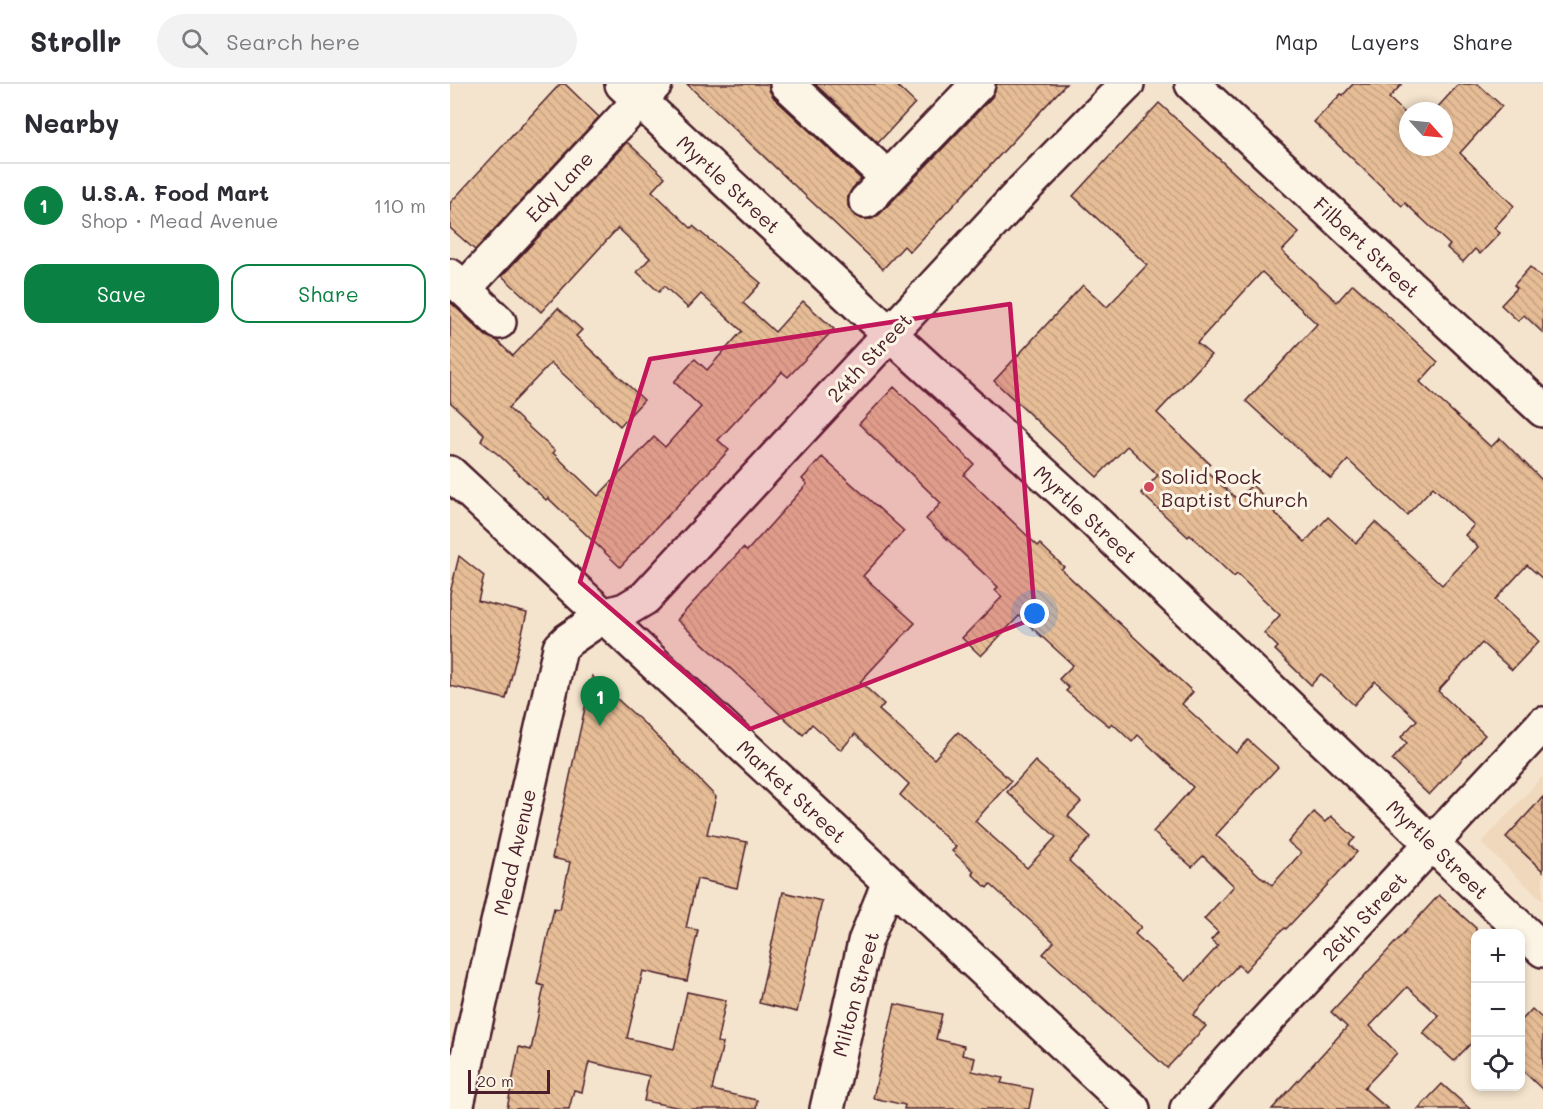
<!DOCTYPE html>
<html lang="en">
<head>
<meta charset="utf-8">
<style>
  :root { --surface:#fff; --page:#f2f2f3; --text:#2b2b33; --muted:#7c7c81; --line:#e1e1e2; --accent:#0b8043 }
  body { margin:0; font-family:Mali,sans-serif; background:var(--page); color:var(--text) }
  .controls { position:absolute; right:18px; bottom:18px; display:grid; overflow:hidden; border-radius:12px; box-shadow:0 3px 9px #0003 }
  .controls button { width:54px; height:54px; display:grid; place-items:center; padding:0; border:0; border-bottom:2px solid var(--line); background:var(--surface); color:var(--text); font:30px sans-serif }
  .compass { position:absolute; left:949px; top:18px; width:54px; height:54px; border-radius:50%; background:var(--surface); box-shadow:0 3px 9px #0003; rotate:117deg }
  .scale { position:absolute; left:18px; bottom:15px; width:82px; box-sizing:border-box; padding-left:6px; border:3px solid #4a1f2b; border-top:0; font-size:16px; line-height:21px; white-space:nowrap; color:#4a1f2b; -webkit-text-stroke:4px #fcf5e5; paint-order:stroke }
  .you { position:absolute; left:585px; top:530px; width:21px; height:21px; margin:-15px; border:4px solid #fff; border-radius:50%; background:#1a73e8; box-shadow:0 0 0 9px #1a73e833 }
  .badge { display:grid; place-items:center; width:39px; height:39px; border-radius:50%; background:var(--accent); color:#fff; font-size:20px; font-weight:700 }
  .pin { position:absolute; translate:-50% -50px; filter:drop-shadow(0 2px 3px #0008) }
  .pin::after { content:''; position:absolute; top:32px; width:21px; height:18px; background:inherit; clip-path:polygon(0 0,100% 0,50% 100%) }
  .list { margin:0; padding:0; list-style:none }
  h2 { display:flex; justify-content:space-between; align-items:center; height:78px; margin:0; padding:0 24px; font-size:26px }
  h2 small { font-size:20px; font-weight:400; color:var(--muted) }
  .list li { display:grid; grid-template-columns:39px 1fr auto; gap:18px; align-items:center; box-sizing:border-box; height:84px; padding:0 24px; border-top:2px solid var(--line) }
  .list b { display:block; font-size:22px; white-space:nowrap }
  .list p { margin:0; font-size:20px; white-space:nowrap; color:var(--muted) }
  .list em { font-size:20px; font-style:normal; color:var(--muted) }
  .actions { display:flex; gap:12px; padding:18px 24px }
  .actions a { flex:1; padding:14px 0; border:2px solid var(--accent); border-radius:18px; text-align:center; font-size:21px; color:var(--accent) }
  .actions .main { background:var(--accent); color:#fff }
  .icon { flex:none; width:33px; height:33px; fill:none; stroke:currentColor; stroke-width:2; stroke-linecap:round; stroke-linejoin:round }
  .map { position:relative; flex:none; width:1093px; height:1025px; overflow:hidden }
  header { display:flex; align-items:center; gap:36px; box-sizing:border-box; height:84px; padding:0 30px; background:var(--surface); border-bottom:2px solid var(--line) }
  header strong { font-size:28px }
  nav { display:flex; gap:33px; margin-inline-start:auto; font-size:21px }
  .search { width:420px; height:54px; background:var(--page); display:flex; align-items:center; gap:15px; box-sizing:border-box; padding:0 21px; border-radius:33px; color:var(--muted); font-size:22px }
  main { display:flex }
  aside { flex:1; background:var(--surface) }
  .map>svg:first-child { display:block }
  .built { fill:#f0d8bc }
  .building { fill:url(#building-back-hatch); stroke:#4a1f2b; stroke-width:1.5; fill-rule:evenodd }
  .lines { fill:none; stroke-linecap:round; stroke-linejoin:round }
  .street-casing { stroke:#4a1f2b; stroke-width:38 }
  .secondary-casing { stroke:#4a1f2b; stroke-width:38 }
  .street { stroke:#fcf5e5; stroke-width:33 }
  .secondary { stroke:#fcf5e5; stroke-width:33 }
  .marked { fill:#c2185b; fill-opacity:0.2; stroke:#c2185b; stroke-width:4.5; stroke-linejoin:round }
  .poi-dot { fill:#d1495b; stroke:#fcf5e5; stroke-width:2 }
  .labels { text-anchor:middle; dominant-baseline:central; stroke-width:6; stroke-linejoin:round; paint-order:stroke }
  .street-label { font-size:20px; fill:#4a1f2b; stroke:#fcf5e5 }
  .poi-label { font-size:20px; fill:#4a1f2b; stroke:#fcf5e5; text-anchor:start }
</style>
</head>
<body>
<header>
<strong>Strollr</strong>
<div class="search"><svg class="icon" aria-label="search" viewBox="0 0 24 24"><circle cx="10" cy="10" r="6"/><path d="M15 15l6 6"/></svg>Search here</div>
<nav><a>Map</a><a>Layers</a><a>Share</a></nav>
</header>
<main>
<aside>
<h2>Nearby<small></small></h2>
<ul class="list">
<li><span class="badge">1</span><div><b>U.S.A. Food Mart</b><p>Shop · Mead Avenue</p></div><em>110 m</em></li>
</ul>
<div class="actions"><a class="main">Save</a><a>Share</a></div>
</aside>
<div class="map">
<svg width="1093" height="1025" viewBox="0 0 1093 1025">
  <defs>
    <pattern id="building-back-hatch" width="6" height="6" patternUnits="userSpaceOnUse" patternTransform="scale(1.5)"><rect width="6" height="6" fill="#e6bd96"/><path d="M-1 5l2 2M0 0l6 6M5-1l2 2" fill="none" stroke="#c7a281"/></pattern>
  </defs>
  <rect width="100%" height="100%" fill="#f5e4cd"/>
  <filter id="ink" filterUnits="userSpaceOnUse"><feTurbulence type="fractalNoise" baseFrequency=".0167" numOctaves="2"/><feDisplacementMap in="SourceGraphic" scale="12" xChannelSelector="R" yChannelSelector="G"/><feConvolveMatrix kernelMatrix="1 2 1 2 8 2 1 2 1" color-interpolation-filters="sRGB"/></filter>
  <g filter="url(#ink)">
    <path class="built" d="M 1093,692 L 1093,817 L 1031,759 Z"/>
    <g class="building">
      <path d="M 110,0 L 115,0 L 149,33 L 25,166 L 0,144 L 0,119 Z"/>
      <path d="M 237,0 L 319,0 L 319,6 L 324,14 L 411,95 L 402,105 L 398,113 L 398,122 L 403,130 L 412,135 L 422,135 L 430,130 L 542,13 L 547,0 L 616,0 L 460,168 L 454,162 L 433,185 Z"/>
      <path d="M 365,0 L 445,0 L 465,19 L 428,59 Z"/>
      <path d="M 903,0 L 952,0 L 939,14 L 958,32 L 958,63 L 994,63 L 994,27 L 984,27 L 1009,0 L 1028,0 L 1052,22 L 1010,69 L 1064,122 L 1044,144 L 1050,149 L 1030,170 L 1025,165 L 1013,178 L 997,164 L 1000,161 L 955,119 L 952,122 L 864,38 L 891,10 L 893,11 Z"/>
      <path d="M 709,19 L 849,149 L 832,167 L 887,218 L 903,200 L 988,278 L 970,298 L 1041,363 L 1050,354 L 1093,397 L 1093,495 L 1077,481 L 1045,516 L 1089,557 L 1062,586 L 1032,559 L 988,607 L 1035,651 L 979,711 L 942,676 L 957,659 L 951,653 L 967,636 L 925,597 L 904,621 L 871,590 L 861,601 L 825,566 L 828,563 L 814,549 L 830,531 L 787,490 L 784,493 L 740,451 L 738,453 L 691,409 L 708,391 L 677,362 L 647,393 L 544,297 L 633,201 L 657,223 L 697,181 L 623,112 ZM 812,188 L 867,240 L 796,317 L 881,395 L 898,376 L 957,431 L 983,403 L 1024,441 L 1015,451 L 1028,463 L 992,501 L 925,438 L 906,459 L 878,433 L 855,458 L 817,421 L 820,418 L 802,401 L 787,415 L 754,385 L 760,380 L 707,329 L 761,271 L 747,259 Z"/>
      <path d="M 177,58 L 215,93 L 202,107 L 241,144 L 243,142 L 311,199 L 293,219 L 325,248 L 353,217 L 384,245 L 338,293 L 332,288 L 268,356 L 279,366 L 170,483 L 98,414 L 96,416 L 50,372 L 31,357 L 34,350 L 0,318 L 0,218 L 36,252 L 46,256 L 63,272 L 108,224 L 132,246 L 126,252 L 194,316 L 170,342 L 101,279 L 58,324 L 105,367 L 103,369 L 148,412 L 204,353 L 215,363 L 251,323 L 224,298 L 245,275 L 257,286 L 292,247 L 251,210 L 238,224 L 214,202 L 209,208 L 187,188 L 200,174 L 168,144 L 91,228 L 52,192 Z"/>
      <path d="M 1080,183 L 1093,195 L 1093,249 L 1074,231 L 1068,237 L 1051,221 L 1067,204 L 1064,201 Z"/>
      <path d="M 444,303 L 524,380 L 514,391 L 588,462 L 590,460 L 614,483 L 611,485 L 743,608 L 732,620 L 786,669 L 798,656 L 828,683 L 766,751 L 814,796 L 815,795 L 822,801 L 851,769 L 838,758 L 864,728 L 875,738 L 881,732 L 905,754 L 899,760 L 907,768 L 881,797 L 836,845 L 835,844 L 828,850 L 795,887 L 788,881 L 743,931 L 756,942 L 717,984 L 593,870 L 604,858 L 540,800 L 537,804 L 522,790 L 524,787 L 502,767 L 506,763 L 450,711 L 459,700 L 405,650 L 391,666 L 362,640 L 353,651 L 227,536 L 293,464 L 297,467 L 357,400 L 352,395 L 372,373 L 454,447 L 413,492 L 465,539 L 410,598 L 434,620 L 429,626 L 484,675 L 508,648 L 561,697 L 525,737 L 577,784 L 606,753 L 557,708 L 585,677 L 631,718 L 618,732 L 641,753 L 619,777 L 691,843 L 685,850 L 736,897 L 768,862 L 761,856 L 768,848 L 754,835 L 784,802 L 753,772 L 742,783 L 703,748 L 743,703 L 688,651 L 682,658 L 662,639 L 659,642 L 616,607 L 619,604 L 609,595 L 623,581 L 569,532 L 531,572 L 512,554 L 552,513 L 545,506 L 548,503 L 476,435 L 491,419 L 409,340 Z"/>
      <path d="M 9,472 L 34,492 L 28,517 L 77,529 L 56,615 L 0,602 L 0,509 Z"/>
      <path d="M 142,592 L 198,643 L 266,713 L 257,750 L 297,758 L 287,804 L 247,795 L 236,844 L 248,846 L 237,897 L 193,887 L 177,954 L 224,965 L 237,908 L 276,916 L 267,958 L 273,959 L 262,1006 L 307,1016 L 306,1025 L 237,1025 L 194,1017 L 199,992 L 139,978 L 132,1008 L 124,1006 L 119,1025 L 57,1025 L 69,963 L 81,966 L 94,902 L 87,900 L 104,824 L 110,825 L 120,778 L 102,774 Z"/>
      <path d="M 1093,713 L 1093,787 L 1056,753 Z"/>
      <path d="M 333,808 L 372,817 L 347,928 L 309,919 Z"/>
      <path d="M 989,811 L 1026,844 L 1026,954 L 1004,977 L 973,949 L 989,932 L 957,903 L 920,942 L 947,969 L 914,1004 L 938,1025 L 822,1025 L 897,943 L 881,928 Z"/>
      <path d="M 445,920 L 492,930 L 486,955 L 514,962 L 512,971 L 525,974 L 522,987 L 553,994 L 551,999 L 583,1005 L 579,1025 L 454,1025 L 455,1021 L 423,1014 Z"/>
      <path d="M 1082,925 L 1093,935 L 1093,1006 L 1071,985 L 1071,937 Z"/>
      <path d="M 992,1000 L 1020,1025 L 968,1025 Z"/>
    </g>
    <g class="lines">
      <g class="street-casing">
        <g id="street">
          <path d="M 172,0 L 415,227 L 632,425 L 1093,866"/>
          <path d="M 337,0 L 438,94"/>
          <path d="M 742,0 L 1093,326"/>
          <path d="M 416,117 L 528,0"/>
          <path d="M 0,192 L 49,238"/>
          <path d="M 14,205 L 205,0"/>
          <path d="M 6,1025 L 110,564 L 118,556 L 153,532 L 175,526 L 195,514 L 574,105 L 677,0"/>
          <path d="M 377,1025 L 415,858 L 439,798"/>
          <path d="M 737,1025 L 791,964 L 1093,640"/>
        </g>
      </g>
      <g class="secondary-casing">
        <path id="secondary" d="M 0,389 L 683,1025"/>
      </g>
      <use href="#street" class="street"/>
      <use href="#secondary" class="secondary"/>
    </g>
  </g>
  <path class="marked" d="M 560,220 L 585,534 L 300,645 L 130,498 L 200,275 Z"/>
  <circle class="poi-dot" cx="699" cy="403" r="6"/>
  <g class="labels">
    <g class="street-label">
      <text transform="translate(279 100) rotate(43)">Myrtle Street</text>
      <text transform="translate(109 102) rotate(-47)">Edy Lane</text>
      <text transform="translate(917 163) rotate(43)">Filbert Street</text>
      <text transform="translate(419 273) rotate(-47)">24th Street</text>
      <text transform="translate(636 430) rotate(43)">Myrtle Street</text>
      <text transform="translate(342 707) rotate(43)">Market Street</text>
      <text transform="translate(988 765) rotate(44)">Myrtle Street</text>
      <text transform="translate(64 768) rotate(-77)">Mead Avenue</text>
      <text transform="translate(914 832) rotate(-47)">26th Street</text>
      <text transform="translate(405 910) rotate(-75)">Milton Street</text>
    </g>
    <g class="poi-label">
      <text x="711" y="392">Solid Rock<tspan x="711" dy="23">Baptist Church</tspan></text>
    </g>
  </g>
</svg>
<div class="controls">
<button>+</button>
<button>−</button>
<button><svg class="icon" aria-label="locate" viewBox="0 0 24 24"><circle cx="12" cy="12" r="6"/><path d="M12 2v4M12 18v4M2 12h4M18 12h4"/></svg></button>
</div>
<svg class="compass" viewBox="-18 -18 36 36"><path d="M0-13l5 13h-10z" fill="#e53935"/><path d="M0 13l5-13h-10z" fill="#7c7c81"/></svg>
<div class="scale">20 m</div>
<div class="you"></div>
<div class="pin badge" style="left:150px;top:642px">1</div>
</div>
</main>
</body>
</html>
